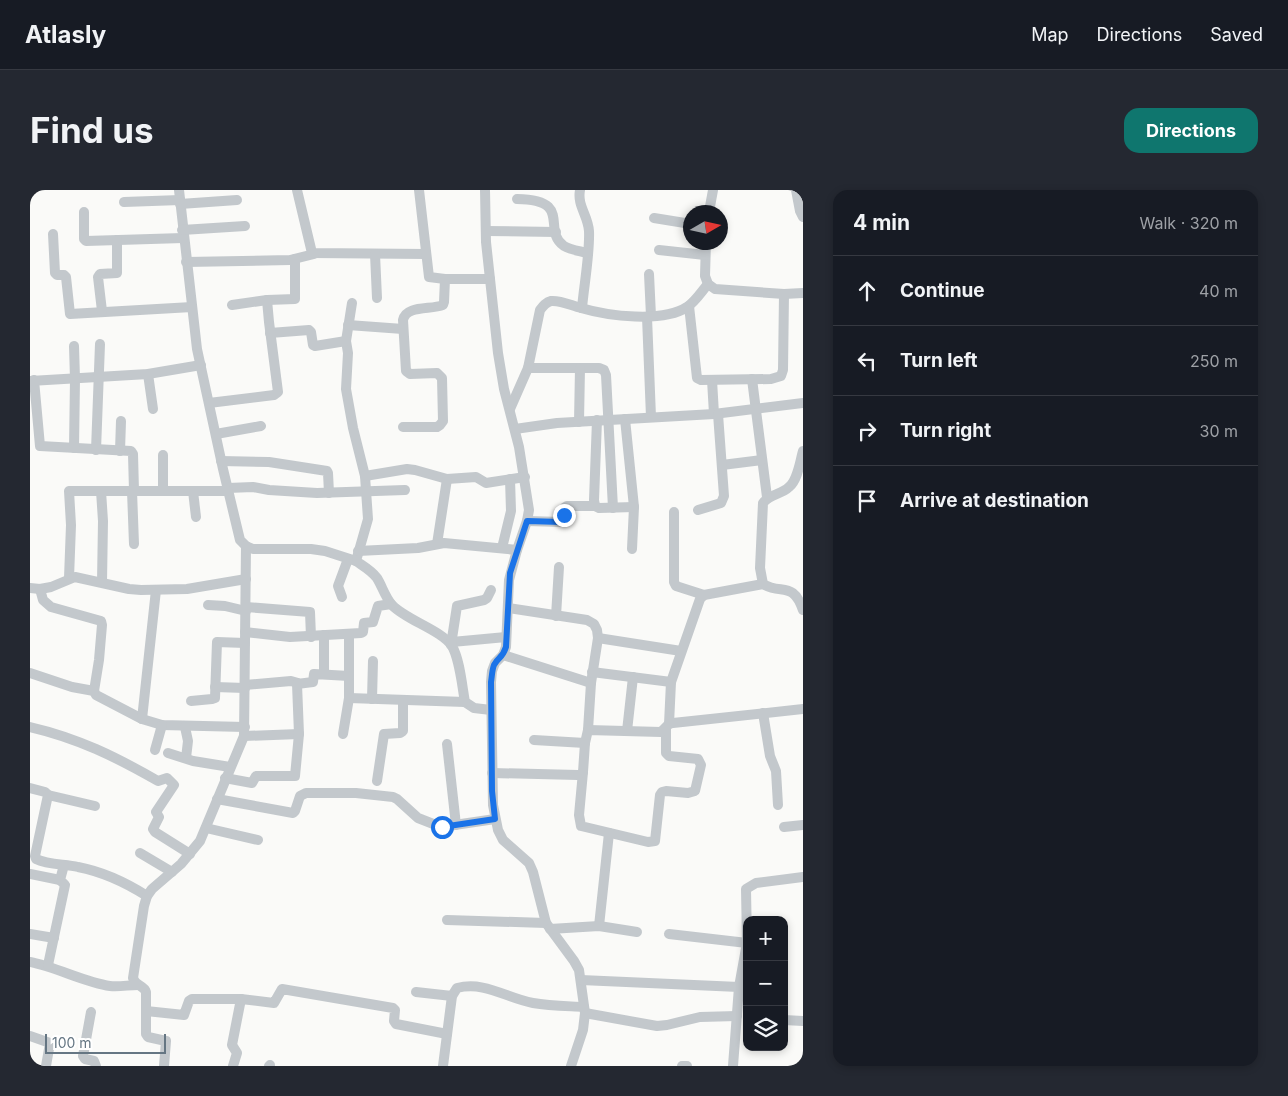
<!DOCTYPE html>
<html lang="en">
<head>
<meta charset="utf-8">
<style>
  :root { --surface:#171b24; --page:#242831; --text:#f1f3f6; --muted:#9ea1a6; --line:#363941; --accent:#0f766e }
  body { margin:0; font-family:Inter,sans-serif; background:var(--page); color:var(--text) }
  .controls { position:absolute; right:15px; bottom:15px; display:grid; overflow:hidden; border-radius:10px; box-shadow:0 2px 8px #0003 }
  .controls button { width:45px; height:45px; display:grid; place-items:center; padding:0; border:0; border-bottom:1px solid var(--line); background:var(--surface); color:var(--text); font:25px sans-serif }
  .compass { position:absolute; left:653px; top:15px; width:45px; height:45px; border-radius:50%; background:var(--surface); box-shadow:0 2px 8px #0003; rotate:81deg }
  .scale { position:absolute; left:15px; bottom:12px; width:121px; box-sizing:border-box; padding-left:5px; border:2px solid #657683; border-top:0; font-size:14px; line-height:18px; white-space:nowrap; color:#657683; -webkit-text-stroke:4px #fff; paint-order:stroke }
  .stop { position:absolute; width:15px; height:15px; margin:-11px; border:4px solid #1a73e8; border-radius:50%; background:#fff }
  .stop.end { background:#1a73e8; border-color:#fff; box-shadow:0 1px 5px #0008 }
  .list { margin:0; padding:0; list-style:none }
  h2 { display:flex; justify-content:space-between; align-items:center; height:65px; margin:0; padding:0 20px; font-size:21px }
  h2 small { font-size:16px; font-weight:400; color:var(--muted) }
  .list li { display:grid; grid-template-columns:32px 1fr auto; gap:15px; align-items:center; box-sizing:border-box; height:70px; padding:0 20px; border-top:1px solid var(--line) }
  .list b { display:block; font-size:19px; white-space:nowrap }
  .list em { font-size:16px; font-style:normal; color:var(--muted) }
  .icon { flex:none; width:28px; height:28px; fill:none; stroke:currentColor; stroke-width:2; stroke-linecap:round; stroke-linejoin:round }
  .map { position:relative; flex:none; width:773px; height:876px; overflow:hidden; border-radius:15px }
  header { display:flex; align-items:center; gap:30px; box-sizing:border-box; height:70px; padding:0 25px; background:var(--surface); border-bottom:1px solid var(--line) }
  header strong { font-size:24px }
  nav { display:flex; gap:28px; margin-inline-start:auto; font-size:18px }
  .intro { display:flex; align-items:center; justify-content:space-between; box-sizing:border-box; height:120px; padding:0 30px }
  h1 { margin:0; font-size:35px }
  .button { padding:12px 22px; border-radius:15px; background:var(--accent); color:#fff; font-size:18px; font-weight:700 }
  main { display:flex; gap:30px; padding:0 30px }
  aside { flex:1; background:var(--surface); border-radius:15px; box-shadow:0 2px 8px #0003 }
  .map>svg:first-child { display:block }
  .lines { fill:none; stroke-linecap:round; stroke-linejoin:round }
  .minor { stroke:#c3c8cc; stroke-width:10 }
  .route { stroke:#1a73e8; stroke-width:6 }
</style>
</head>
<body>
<header>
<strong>Atlasly</strong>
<nav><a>Map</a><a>Directions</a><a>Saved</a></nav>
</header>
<div class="intro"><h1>Find us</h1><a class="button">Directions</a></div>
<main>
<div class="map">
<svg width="773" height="876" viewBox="0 0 773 876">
  <rect width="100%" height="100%" fill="#fafaf8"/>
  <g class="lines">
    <g class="minor">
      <path d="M 149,0 L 167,159 L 193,279 L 210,350 L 216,356 L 223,359 L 281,359 L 295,361 L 326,371"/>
      <path d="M 267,0 L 282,63 L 396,64"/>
      <path d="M 389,0 L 399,87 L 415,89 L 460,89"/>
      <path d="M 455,0 L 456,52 L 468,163 L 474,199 L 489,257 L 499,320 L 497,331 L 487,360 L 479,390 L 476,457 L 473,465 L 465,473 L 462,481 L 461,492 L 463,615 L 468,640 L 473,650 L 499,673 L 503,682 L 516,733 L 544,771 L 549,780 L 555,823 L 553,840 L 541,876"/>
      <path d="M 550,0 C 547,16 558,25 559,41 C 560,63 554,95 552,118"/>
      <path d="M 766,0 L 770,21 L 773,27"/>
      <path d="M 487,9 C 544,10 511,40 534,56 C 541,60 550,61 557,63"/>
      <path d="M 94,12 L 150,10"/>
      <path d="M 150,14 L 207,10"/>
      <path d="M 54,22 L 54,49 L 56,51 L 153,48"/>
      <path d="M 679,22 L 683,0"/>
      <path d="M 624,28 L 661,34"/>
      <path d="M 152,40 L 215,36"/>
      <path d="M 456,41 L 526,42"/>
      <path d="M 23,44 L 25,83 L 27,85 L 34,85 L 36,87 L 40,124 L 162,117"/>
      <path d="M 676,52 L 675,86 L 678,94 L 685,99 L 754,104 L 773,103"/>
      <path d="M 629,60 L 675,65"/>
      <path d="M 345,64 L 347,108"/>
      <path d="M 156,72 L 260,70 L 284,64"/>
      <path d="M 619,84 L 621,126"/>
      <path d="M 322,113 L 316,151 L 318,163 L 316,199 L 323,238 L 335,286 L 338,329 L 326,371 C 333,376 341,380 347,388 C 352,396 355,407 362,415 C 376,430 411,440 422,456 C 430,470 432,496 435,512 L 444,518 L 461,520"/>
      <path d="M 202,115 L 237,110 L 265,109 L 265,69"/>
      <path d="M 659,116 L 667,188 L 671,190 L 741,189 L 751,186 L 753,180 L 754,104"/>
      <path d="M 72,121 L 68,87 L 70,84 L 87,83 L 87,50"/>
      <path d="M 617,127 L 621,227"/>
      <path d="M 318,135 L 373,139"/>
      <path d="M 240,143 L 279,140 L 281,142 L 283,155 L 285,156 L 316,151"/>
      <path d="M 498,178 L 569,178 L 574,180 L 576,185 L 583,318"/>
      <path d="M 118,184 L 123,219"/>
      <path d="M 722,189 L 737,307"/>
      <path d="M 4,190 L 10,256 L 101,261 L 103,264 L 104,301"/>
      <path d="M 682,190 L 684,224"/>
      <path d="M 0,191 L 118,184 L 171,175"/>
      <path d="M 179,213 L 244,205 L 248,202 L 239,132 L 237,110"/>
      <path d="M 480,219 L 498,178 L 510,120 C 513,116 516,112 521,111 C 531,110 542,116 551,118 C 578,126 633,133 657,117 C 665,112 672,101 678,94"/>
      <path d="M 595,229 L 604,317 L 602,359"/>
      <path d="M 567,230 L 564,310 L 565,316 L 569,318 L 604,317"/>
      <path d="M 549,232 L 550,178"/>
      <path d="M 373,237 L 407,237 L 410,235 L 413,231 L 412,188 L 407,183 L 380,184 L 376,181 L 373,130 C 376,115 401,120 413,115 L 414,112 L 415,89"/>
      <path d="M 485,239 L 527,233 L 684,224 L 773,213"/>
      <path d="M 186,244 L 231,236"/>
      <path d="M 44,258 L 45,189 L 44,156"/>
      <path d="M 66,260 L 70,154"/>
      <path d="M 90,261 L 91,231"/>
      <path d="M 773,261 C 770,271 768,290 759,297 C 751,305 741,303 733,313 L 730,378 L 733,394 C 752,405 763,391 773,420"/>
      <path d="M 133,265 L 133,301"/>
      <path d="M 191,271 L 239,272 L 297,281 L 298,283 L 299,303"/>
      <path d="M 692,275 L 732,270"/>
      <path d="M 335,286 L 377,279 L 385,280 L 417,289 L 446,287 L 456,293 L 495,287"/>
      <path d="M 198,298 L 223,297 L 239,300 L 287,303 L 375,300"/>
      <path d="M 71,301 L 73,331 L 72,392"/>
      <path d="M 102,301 L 104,354"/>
      <path d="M 163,301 L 166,327"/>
      <path d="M 668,320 L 691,313 L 694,306 L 688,224"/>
      <path d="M 644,322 L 644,392 L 646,396 L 674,405"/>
      <path d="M 497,331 L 532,332 L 534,329 L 534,318 L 537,316 L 565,316"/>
      <path d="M 407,354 L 417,289"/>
      <path d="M 472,358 L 481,321 L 480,289"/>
      <path d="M 328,361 L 388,358 L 414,353 L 487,360"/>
      <path d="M 39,388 L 41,335 L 39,301 L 198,301"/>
      <path d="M 0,398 L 10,399 L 21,397 L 45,387 L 99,399 L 111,400 L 157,399 L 216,389"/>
      <path d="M 10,399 L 13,410 L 21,417 L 71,431 L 72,435 L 69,470 L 64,501 L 66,505 L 112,529 L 132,535 L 215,537"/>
      <path d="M 312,407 L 308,396 L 318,369"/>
      <path d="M 178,415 L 195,416 L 216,421"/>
      <path d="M 216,417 L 280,422 L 281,447"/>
      <path d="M 478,418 L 557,430 L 564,434 L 567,440 L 568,448 L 561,493 L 558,540"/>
      <path d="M 526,426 L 529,377"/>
      <path d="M 215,442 L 260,447 L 331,443 L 333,442 L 334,433 L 343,432 L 348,416 L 361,414"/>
      <path d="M 568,448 L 651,461"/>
      <path d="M 422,452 L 476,447"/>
      <path d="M 421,455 L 427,416 L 454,410 L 457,408 L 461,400"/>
      <path d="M 473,465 L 561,493"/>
      <path d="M 562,482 L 641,492"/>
      <path d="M 0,483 L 42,497 L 64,501"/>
      <path d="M 294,484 L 294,445"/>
      <path d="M 215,495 L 261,491 L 268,493"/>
      <path d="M 185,497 L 215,498"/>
      <path d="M 319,508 L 435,512"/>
      <path d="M 342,509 L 343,471"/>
      <path d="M 161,511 L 182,509 L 185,508 L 187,452 L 215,453"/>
      <path d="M 733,523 L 740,566 L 746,581 L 748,615"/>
      <path d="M 112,529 L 126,400"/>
      <path d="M 639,534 L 641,492 L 670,409 L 674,405 L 733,394"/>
      <path d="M 0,537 C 48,548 86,567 128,591 L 137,588 L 144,595 L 126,622 L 129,627 L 123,639 L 125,642 L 160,664"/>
      <path d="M 155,537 L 158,551 L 156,568"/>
      <path d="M 597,541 L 603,487"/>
      <path d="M 313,544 L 319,508 L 319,444"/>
      <path d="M 214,546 L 269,544"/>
      <path d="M 504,550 L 555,553"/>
      <path d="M 417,554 L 426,635"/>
      <path d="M 125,560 L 132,535"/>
      <path d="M 138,563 L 163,571 L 200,577"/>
      <path d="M 553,582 L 549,625 L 551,636 L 618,652 L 625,651 L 630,605 L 632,602 L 636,601 L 658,603 L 665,601 L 671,575 L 668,569 L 639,566 L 636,563 L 636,539"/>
      <path d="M 462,583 L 548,585 L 553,582 L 555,553 L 558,540 L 631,542 L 639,534 L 643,533 L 773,519"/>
      <path d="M 195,588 L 222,593 L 226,586 L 265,586 L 269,544 L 267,494 L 283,492 L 284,484 L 319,486"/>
      <path d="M 347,591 L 354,544 L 370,543 L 373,541 L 373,510"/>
      <path d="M 0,598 L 15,602 L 18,605 L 5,666 L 6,669 C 18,675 35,674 48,677 C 74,682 95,692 117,706"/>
      <path d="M 18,605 L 65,616"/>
      <path d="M 187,609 L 263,623 L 265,621 L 270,606 L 276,603 L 326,603 L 363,607 L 367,609 L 388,628 L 411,637 L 465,629"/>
      <path d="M 754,637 L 773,635"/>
      <path d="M 176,638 L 228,650"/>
      <path d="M 110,663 L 142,682"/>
      <path d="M 0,684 L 30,690"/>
      <path d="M 417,730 L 516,733"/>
      <path d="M 569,736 L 579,643"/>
      <path d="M 520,739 L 569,736 L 607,742"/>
      <path d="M 0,744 L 24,748"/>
      <path d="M 639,744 L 717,753"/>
      <path d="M 0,772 C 26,777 56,793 80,796 C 89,797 99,795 108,795"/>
      <path d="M 18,775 L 35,695 L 30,690 L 34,675"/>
      <path d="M 551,790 L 709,797"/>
      <path d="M 386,802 L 422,806"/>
      <path d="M 116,821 L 154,825 L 159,811 L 162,809 L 211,809 L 244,813 L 252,799 L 363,818 L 365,820 L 364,831 L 366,834 L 417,844"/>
      <path d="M 61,822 L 53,866 L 55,869 L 64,871 L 66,876"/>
      <path d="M 555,823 L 627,836 L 637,835 L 670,827 L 707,826"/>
      <path d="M 754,830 L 773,831"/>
      <path d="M 0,846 L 20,853 L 16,876"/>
      <path d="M 134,876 L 136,851 L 118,847 L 116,844 L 116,802 C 114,795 105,796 103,788 L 114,716 L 117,706 L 122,699 L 151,674 L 170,651 L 214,546 L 216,356"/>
      <path d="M 203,876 L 207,863 L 202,855 L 211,809"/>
      <path d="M 239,876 L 240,875"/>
      <path d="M 413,876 L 422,806 L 427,798 C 455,791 476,808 503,813 C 520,816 537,816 554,817"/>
      <path d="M 652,876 L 657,876"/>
      <path d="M 703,876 L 709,797 L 717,753 L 716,699 L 726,693 L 773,687"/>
    </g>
  </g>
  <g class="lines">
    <path class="route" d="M 412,637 L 465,629 L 462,601 L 461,492 C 462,486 462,480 464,475 C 469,466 472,469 476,457 L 480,383 L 497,331 L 532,332 L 534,325"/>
  </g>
</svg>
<div class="controls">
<button>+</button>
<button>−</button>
<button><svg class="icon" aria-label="layers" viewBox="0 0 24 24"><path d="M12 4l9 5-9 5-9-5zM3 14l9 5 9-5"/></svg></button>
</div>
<svg class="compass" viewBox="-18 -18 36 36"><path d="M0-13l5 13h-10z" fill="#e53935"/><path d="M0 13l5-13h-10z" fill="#9ea1a6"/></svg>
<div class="scale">100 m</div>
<div class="stop" style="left:412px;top:637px"></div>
<div class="stop end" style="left:534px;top:325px"></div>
</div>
<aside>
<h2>4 min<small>Walk · 320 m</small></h2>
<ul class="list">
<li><svg class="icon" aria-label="ahead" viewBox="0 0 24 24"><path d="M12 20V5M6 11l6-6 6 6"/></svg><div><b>Continue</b></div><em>40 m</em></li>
<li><svg class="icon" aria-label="left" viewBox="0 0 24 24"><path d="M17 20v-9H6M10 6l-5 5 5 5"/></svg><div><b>Turn left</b></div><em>250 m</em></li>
<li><svg class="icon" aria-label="right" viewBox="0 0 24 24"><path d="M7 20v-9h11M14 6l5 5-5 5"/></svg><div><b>Turn right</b></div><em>30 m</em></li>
<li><svg class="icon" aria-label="arrive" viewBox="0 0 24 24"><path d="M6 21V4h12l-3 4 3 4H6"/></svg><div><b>Arrive at destination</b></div></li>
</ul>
</aside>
</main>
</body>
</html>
